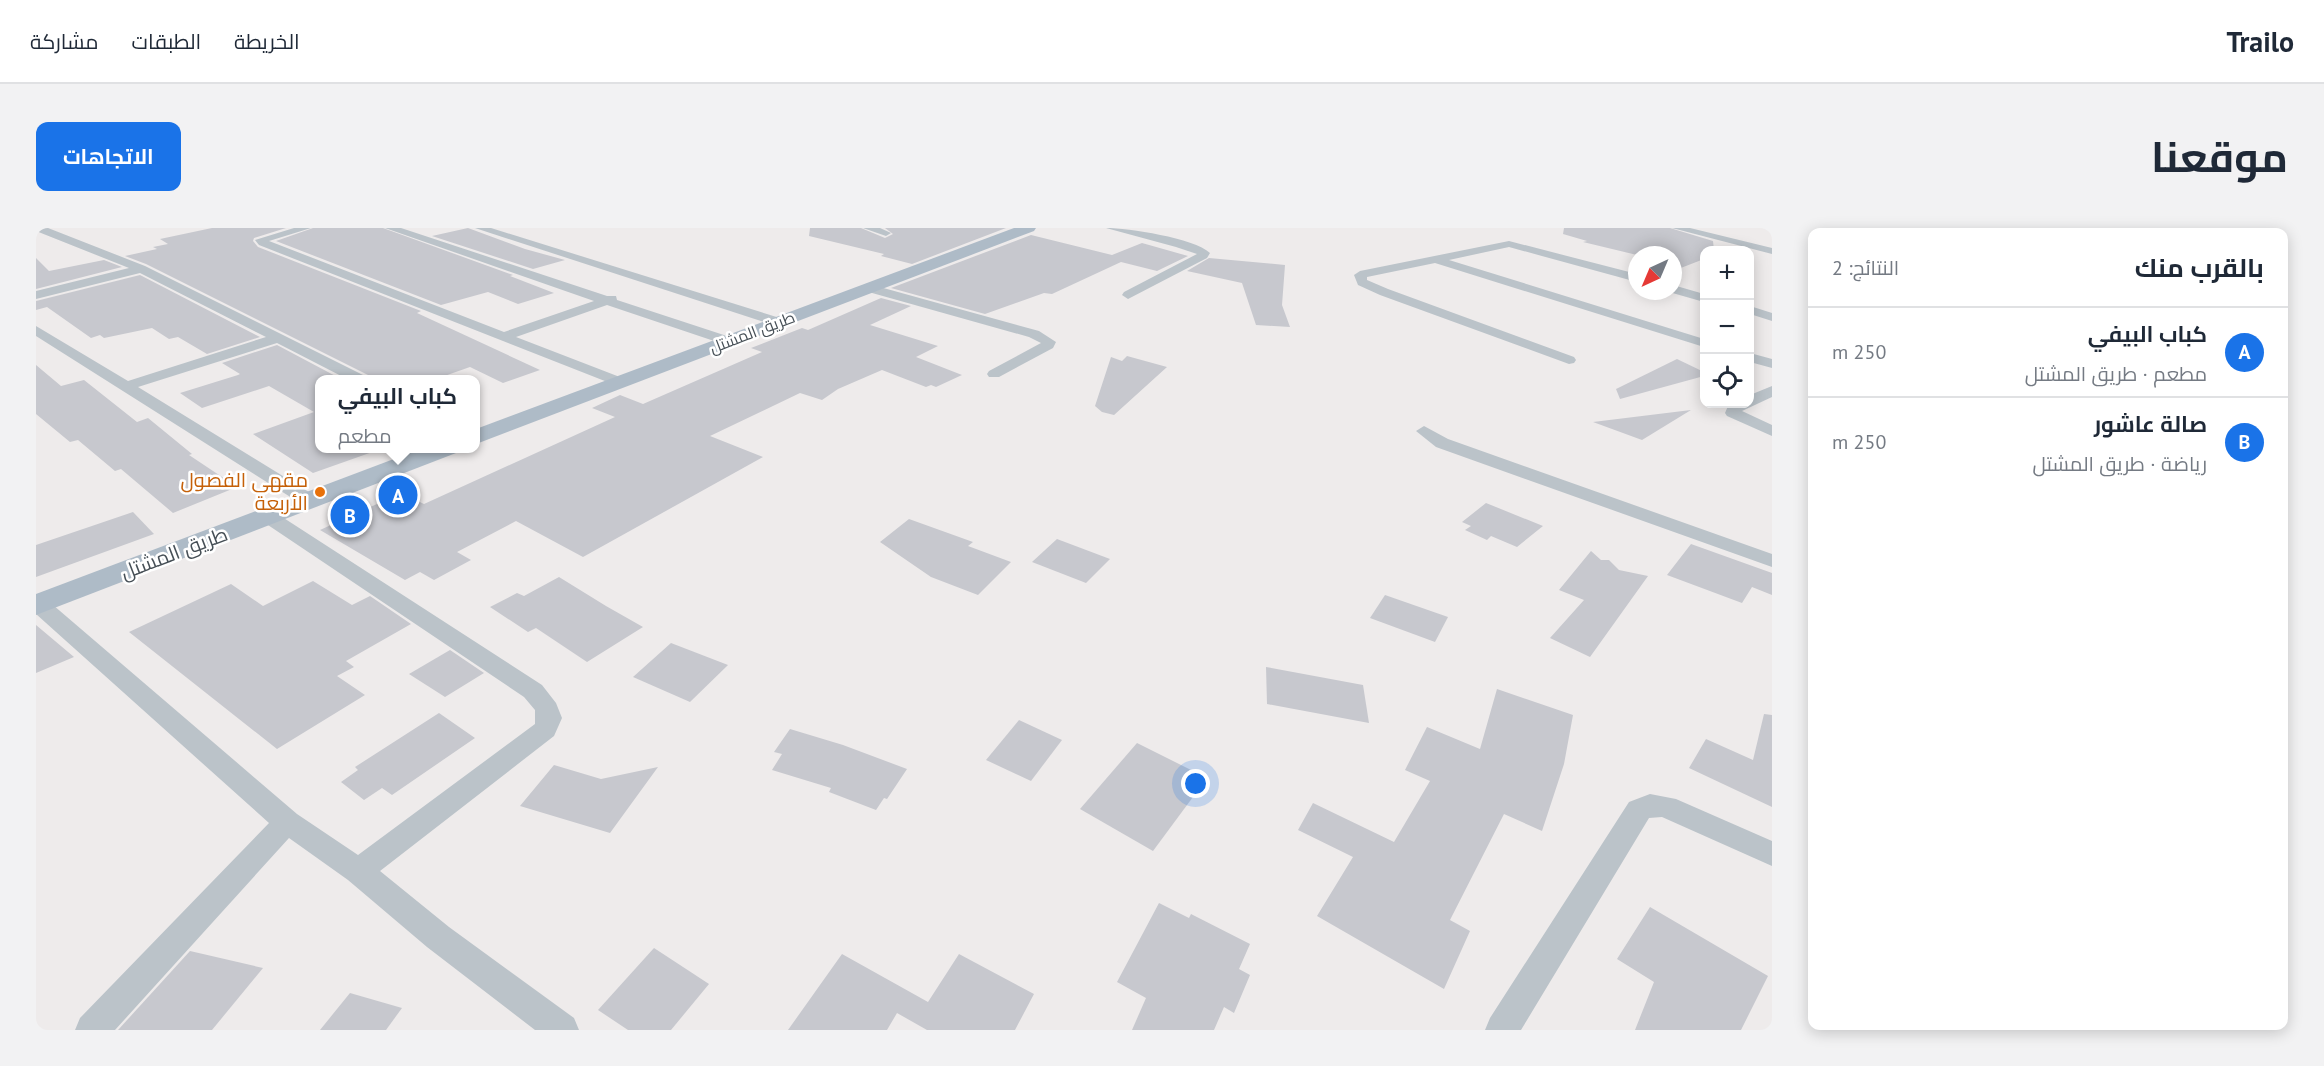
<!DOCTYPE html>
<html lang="ar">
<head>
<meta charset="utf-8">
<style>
  :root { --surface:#fff; --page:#f2f2f3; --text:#1f2937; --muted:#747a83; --line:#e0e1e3; --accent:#1a73e8 }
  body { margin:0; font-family:"PT Sans",Cairo,sans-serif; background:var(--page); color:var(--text); direction:rtl }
  .controls { position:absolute; right:18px; top:18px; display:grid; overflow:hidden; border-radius:12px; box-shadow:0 3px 15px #0003 }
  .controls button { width:54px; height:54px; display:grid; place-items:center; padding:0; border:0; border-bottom:2px solid var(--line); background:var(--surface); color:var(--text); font:30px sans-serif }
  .compass { position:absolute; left:1592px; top:18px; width:54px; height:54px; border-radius:50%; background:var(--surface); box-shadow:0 3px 15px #0003; rotate:224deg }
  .you { position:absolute; left:1160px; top:556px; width:21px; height:21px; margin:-15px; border:4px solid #fff; border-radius:50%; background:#1a73e8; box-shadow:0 0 0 9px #1a73e833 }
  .badge { display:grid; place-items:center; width:39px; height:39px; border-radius:50%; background:var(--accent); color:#fff; font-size:20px; font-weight:700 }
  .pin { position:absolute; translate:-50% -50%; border:3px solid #fff; box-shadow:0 2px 6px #0006 }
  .popup { position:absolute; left:279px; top:147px; width:165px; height:78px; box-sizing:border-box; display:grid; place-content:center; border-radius:12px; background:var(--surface); filter:drop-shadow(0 2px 4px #0005); font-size:20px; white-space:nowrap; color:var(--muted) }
  .popup b { font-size:22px; color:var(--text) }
  .popup::after { content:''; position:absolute; left:50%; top:100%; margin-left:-12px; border:12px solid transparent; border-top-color:var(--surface) }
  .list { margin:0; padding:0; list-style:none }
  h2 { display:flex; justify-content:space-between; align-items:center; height:78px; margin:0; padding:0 24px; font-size:26px }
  h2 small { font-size:20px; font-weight:400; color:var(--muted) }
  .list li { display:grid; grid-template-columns:39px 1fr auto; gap:18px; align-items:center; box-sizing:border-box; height:90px; padding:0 24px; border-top:2px solid var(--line) }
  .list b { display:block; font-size:22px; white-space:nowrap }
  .list p { margin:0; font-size:20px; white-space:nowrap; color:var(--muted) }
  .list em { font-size:20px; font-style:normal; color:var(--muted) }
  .icon { flex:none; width:33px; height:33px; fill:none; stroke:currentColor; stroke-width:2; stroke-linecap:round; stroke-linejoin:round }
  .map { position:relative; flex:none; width:1736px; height:802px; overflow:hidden; direction:ltr; border-radius:12px }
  header { display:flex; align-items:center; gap:36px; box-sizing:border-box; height:84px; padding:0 30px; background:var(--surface); border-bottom:2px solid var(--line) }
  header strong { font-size:28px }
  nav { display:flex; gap:33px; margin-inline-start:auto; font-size:21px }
  .intro { display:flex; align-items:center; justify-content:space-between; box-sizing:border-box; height:144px; padding:0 36px }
  h1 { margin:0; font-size:42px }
  .button { padding:15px 27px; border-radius:12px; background:var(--accent); color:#fff; font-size:21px; font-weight:700 }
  main { display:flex; gap:36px; padding:0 36px }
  aside { flex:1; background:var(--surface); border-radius:12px; box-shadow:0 3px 15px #0003 }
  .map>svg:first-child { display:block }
  .building { fill:#c7c8ce }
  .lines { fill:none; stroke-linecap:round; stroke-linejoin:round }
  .street { fill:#bbc3c9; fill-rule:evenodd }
  .primary { fill:#aebbc7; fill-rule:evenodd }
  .food-dot { fill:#e8710a; stroke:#fff; stroke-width:2 }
  .labels { text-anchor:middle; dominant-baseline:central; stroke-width:5; stroke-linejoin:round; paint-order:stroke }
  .far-street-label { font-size:16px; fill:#464f56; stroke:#fff }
  .food-label { font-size:20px; fill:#c56008; stroke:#fff; text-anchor:end }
  .street-label { font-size:20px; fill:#464f56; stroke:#fff }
</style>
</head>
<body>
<header>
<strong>Trailo</strong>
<nav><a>الخريطة</a><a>الطبقات</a><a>مشاركة</a></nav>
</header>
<div class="intro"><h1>موقعنا</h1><a class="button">الاتجاهات</a></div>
<main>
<aside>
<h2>بالقرب منك<small>النتائج: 2</small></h2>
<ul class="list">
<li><span class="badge">A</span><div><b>كباب البيفي</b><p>مطعم · طريق المشتل</p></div><em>250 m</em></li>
<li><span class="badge">B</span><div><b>صالة عاشور</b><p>رياضة · طريق المشتل</p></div><em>250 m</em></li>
</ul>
</aside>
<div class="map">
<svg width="1736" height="802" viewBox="0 0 1736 802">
  <rect width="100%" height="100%" fill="#eeebeb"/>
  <g class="building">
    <path d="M 176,0 L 250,0 L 218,10 L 217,13 L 222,19 L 385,83 L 381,85 L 504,142 L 467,155 L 434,139 L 397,152 L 335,152 L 332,147 L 110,36 L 89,28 L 121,21 L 117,19 L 132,16 L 124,11 Z"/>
    <path d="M 277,0 L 347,0 L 477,47 L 474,48 L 518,65 L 482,76 L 452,64 L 405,77 L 240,13 Z"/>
    <path d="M 432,0 L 489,21 L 529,32 L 497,41 L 396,8 Z"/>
    <path d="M 774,0 L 825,0 L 849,10 L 857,6 L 849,0 L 970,0 L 876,36 L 845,28 L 848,26 L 773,8 Z"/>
    <path d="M 1528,0 L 1634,0 L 1677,13 L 1678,22 L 1668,22 L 1668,31 L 1637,43 L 1637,27 L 1601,27 L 1547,14 L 1551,13 L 1527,6 Z"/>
    <path d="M 995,7 L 1076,27 L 1106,15 L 1152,28 L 1121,43 L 1085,34 L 1016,66 L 1008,65 L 949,86 L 855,60 Z"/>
    <path d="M 0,30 L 13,43 L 68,32 L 86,39 L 0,61 Z"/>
    <path d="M 1173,30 L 1249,37 L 1246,77 L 1254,99 L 1220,97 L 1206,55 L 1151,43 Z"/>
    <path d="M 104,47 L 224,109 L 171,126 L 142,109 L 133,111 L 116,100 L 68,110 L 64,107 L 55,110 L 11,79 L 0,82 L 0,73 Z"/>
    <path d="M 845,70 L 875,78 L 834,97 L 902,118 L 880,129 L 926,147 L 900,159 L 895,157 L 890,159 L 846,142 L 802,161 L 786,172 L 764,165 L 674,208 L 727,229 L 547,329 L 480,293 L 421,324 L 435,332 L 398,352 L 384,344 L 369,352 L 284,302 L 365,265 L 388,276 L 579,189 L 556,180 L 584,167 L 607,176 L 726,124 L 715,120 L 766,100 L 772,102 Z"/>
    <path d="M 241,117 L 307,152 L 284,152 L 284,220 L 342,220 L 342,222 L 277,245 L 217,206 L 278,184 L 233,158 L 166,180 L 144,165 L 202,147 L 204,146 L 186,135 Z"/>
    <path d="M 1091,128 L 1131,139 L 1078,187 L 1066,184 L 1059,178 L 1075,129 L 1086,133 Z"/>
    <path d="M 1641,131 L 1668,144 L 1668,148 L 1584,171 L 1580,161 Z"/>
    <path d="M 0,137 L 25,158 L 48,152 L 101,194 L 112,190 L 156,226 L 153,227 L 201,259 L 137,285 L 85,241 L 79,243 L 42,212 L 34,214 L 0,186 Z"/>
    <path d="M 1655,182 L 1606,212 L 1557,194 Z"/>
    <path d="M 1450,275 L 1507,298 L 1481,319 L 1455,308 L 1451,312 L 1429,302 L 1435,298 L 1426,294 Z"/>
    <path d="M 97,284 L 118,306 L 0,349 L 0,317 Z"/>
    <path d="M 873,291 L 937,314 L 932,318 L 975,334 L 942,367 L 895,349 L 844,314 Z"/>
    <path d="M 1021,311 L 1074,331 L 1050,355 L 996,334 Z"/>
    <path d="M 1655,316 L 1736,345 L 1736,367 L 1716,359 L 1706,375 L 1631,347 Z"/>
    <path d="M 1555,323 L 1565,332 L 1573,332 L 1583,342 L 1612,348 L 1554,429 L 1514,410 L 1548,372 L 1523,362 Z"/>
    <path d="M 523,349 L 570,378 L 607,399 L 551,434 L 500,400 L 492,404 L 454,379 L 481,365 L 488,368 Z"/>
    <path d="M 277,353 L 316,377 L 334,368 L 375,396 L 310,433 L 318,439 L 301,448 L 329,467 L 241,521 L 93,404 L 195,356 L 227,378 Z"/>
    <path d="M 1349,367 L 1412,389 L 1399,414 L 1334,390 Z"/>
    <path d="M 0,397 L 38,429 L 0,445 Z"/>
    <path d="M 635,415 L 692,437 L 654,474 L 597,449 Z"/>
    <path d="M 414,422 L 448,445 L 409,469 L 373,446 Z"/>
    <path d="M 1230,439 L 1327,457 L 1333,495 L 1231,476 Z"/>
    <path d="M 1461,461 L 1537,487 L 1528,536 L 1506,603 L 1468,586 L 1414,692 L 1434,703 L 1408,761 L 1281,688 L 1317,629 L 1262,602 L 1277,575 L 1358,614 L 1394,553 L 1369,542 L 1391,499 L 1444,521 Z"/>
    <path d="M 403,485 L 439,510 L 356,567 L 346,560 L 328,572 L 305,554 L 322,542 L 319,539 Z"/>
    <path d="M 1728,486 L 1736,487 L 1736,579 L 1653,540 L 1670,511 L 1717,532 Z"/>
    <path d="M 983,492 L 1026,512 L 995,553 L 950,532 Z"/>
    <path d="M 754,501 L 807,517 L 871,541 L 851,571 L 848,570 L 840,582 L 793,564 L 795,560 L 736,542 L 746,526 L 738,524 Z"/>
    <path d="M 1101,515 L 1171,550 L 1117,623 L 1044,581 Z"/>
    <path d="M 518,537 L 565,551 L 622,539 L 574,605 L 484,578 Z"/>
    <path d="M 1123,675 L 1153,690 L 1155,686 L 1214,716 L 1203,741 L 1214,747 L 1198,785 L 1188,779 L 1178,802 L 1096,802 L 1110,770 L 1081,754 Z"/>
    <path d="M 1614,679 L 1732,748 L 1705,802 L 1599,802 L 1618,754 L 1581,731 Z"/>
    <path d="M 618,720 L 673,756 L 635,802 L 592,802 L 562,782 Z"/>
    <path d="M 154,723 L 227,740 L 176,802 L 82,802 Z"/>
    <path d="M 806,726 L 892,774 L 923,726 L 998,766 L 979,802 L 891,802 L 861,785 L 851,802 L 752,802 Z"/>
    <path d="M 314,765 L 366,780 L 350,802 L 284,802 Z"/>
  </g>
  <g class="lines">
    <g class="street">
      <path d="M 0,0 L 12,0 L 109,38 L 331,149 L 333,152 L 313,152 L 241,115 L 102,159 L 281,269 L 283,273 L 281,277 L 267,277 L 0,108 L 0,98 L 92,153 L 230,109 L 104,45 L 0,71 L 0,63 L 93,40 L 0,3 Z"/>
      <path d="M 258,0 L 275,0 L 233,13 L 468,104 L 558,73 L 349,0 L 365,0 L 571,68 L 580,68 L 581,72 L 697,110 L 699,113 L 692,117 L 687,116 L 571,77 L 480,109 L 589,151 L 592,154 L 589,157 L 579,157 L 223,17 L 219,12 Z"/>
      <path d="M 439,0 L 455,0 L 747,91 L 749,94 L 747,97 L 737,97 Z"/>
      <path d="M 827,0 L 844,0 L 855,5 L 850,8 Z"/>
      <path d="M 1070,0 C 1092,0 1158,10 1174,25 L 1171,30 L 1092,71 L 1086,67 L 1088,64 L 1161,26 L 1140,19 Z"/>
      <path d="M 1636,0 L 1654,0 L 1736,20 L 1736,26 Z"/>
      <path d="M 1473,13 L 1601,46 L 1601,54 L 1473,19 L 1413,32 L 1668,111 L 1668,119 L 1399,35 L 1331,49 L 1331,52 L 1352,61 L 1538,129 L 1540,132 L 1538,135 L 1533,136 L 1344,67 L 1322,57 L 1318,47 L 1324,43 Z"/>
      <path d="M 833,56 L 1003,103 L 1020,114 L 1017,120 L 963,149 L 953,149 L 951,146 L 953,143 L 1005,115 L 993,109 L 829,63 L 827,60 Z"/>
      <path d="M 1637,57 L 1668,66 L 1668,74 L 1633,64 L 1637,63 Z"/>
      <path d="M 1714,78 L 1736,85 L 1736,93 L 1714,86 Z"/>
      <path d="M 1714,125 L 1736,131 L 1736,140 L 1714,134 Z"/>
      <path d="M 1736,158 L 1736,169 L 1706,183 L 1736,197 L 1736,208 L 1691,188 L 1689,185 L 1692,178 L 1714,176 L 1714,167 Z"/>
      <path d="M 1388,198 L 1412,211 L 1736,326 L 1736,339 L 1400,219 L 1380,203 Z"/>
      <path d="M 233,283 L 240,285 L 506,457 L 520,475 L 526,490 L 518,508 L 344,643 L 413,699 L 538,790 L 543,802 L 499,802 L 391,719 L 312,652 L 253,610 L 79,802 L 39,802 L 44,790 L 233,595 L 0,386 L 0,370 L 10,371 L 261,586 L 322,627 L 499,496 L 499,482 L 488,469 L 226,293 L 223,289 L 226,285 Z"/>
      <path d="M 1614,566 L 1640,571 L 1736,613 L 1736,638 L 1626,589 L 1613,590 L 1485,802 L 1449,802 L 1454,790 L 1593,574 Z"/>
    </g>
    <g class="primary">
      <path d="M 978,0 L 1000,0 L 998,3 L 440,216 L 440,201 Z"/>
      <path d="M 387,220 L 423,220 L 420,225 L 0,387 L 0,366 Z"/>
    </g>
  </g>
  <circle class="food-dot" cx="284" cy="264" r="6"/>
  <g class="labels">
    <g class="far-street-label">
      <text transform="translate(716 104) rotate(-21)">طريق المشتل</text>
    </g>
    <g class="food-label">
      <text x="272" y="252">مقهى الفصول<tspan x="272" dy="23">الأربعة</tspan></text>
    </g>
    <g class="street-label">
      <text transform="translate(138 325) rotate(-21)">طريق المشتل</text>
    </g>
  </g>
</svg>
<div class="controls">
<button>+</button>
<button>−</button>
<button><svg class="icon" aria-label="locate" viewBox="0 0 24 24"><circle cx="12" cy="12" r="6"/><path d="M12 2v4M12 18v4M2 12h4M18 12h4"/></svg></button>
</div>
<svg class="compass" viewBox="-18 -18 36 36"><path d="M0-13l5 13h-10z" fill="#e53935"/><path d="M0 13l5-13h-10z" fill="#747a83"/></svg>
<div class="you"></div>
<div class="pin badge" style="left:362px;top:267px">A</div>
<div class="popup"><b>كباب البيفي</b>مطعم</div>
<div class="pin badge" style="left:314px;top:287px">B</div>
</div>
</main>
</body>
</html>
